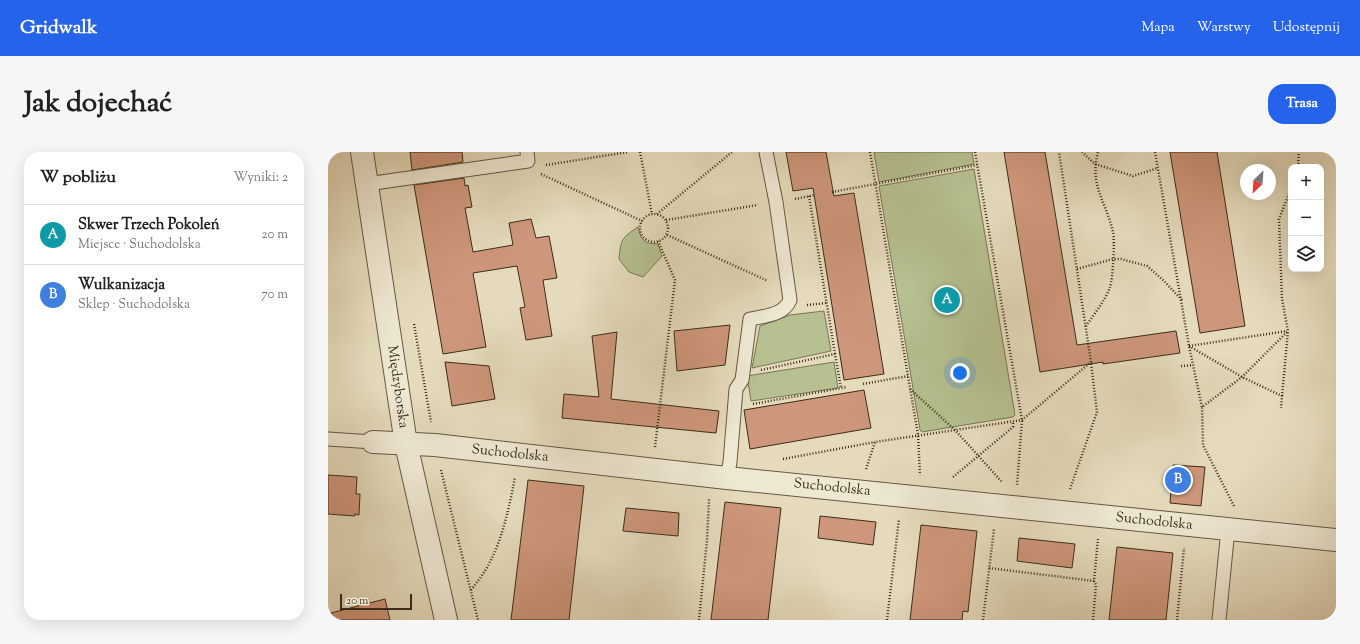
<!DOCTYPE html>
<html lang="pl">
<head>
<meta charset="utf-8">
<style>
  :root { --surface:#fff; --page:#f6f6f6; --text:#222; --muted:#767676; --line:#e0e0e0; --accent:#2563eb }
  body { margin:0; font-family:"Sorts Mill Goudy",serif; background:var(--page); color:var(--text) }
  .controls { position:absolute; right:12px; top:12px; display:grid; overflow:hidden; border-radius:8px; box-shadow:0 4px 16px #0002 }
  .controls button { width:36px; height:36px; display:grid; place-items:center; padding:0; border:0; border-bottom:1px solid var(--line); background:var(--surface); color:var(--text); font:20px sans-serif }
  .compass { position:absolute; left:912px; top:12px; width:36px; height:36px; border-radius:50%; background:var(--surface); box-shadow:0 4px 16px #0002; rotate:205deg }
  .scale { position:absolute; left:12px; bottom:10px; width:72px; box-sizing:border-box; padding-left:4px; border:2px solid #3b2d1a; border-top:0; font-size:11px; line-height:14px; white-space:nowrap; color:#3b2d1a; -webkit-text-stroke:3px #eee8d3; paint-order:stroke }
  .you { position:absolute; left:632px; top:221px; width:14px; height:14px; margin:-10px; border:3px solid #fff; border-radius:50%; background:#1a73e8; box-shadow:0 0 0 6px #1a73e833 }
  .badge { display:grid; place-items:center; width:26px; height:26px; border-radius:50%; background:var(--accent); color:#fff; font-size:13px; font-weight:700 }
  .pin { position:absolute; translate:-50% -50%; border:2px solid #fff; box-shadow:0 1px 4px #0006 }
  .list { margin:0; padding:0; list-style:none }
  h2 { display:flex; justify-content:space-between; align-items:center; height:52px; margin:0; padding:0 16px; font-size:17px }
  h2 small { font-size:13px; font-weight:400; color:var(--muted) }
  .list li { display:grid; grid-template-columns:26px 1fr auto; gap:12px; align-items:center; box-sizing:border-box; height:60px; padding:0 16px; border-top:1px solid var(--line) }
  .list b { display:block; font-size:15px; white-space:nowrap }
  .list p { margin:0; font-size:13px; white-space:nowrap; color:var(--muted) }
  .list em { font-size:13px; font-style:normal; color:var(--muted) }
  .icon { flex:none; width:22px; height:22px; fill:none; stroke:currentColor; stroke-width:2; stroke-linecap:round; stroke-linejoin:round }
  .map { position:relative; flex:none; width:1008px; height:468px; overflow:hidden; border-radius:16px }
  header { display:flex; align-items:center; gap:24px; box-sizing:border-box; height:56px; padding:0 20px; background:var(--accent); color:#fff }
  header strong { font-size:19px }
  nav { display:flex; gap:22px; margin-inline-start:auto; font-size:14px }
  .intro { display:flex; align-items:center; justify-content:space-between; box-sizing:border-box; height:96px; padding:0 24px }
  h1 { margin:0; font-size:28px }
  .button { padding:10px 18px; border-radius:16px; background:var(--accent); color:#fff; font-size:14px; font-weight:700 }
  main { display:flex; gap:24px; padding:0 24px }
  aside { flex:1; background:var(--surface); border-radius:16px; box-shadow:0 4px 16px #0002 }
  .map>svg:first-child { display:block }
  .green { fill:#b6c090; stroke:#787655 }
  .building { fill:#ce967b; stroke:#3b2d1a }
  .lines { fill:none; stroke-linecap:round; stroke-linejoin:round }
  .service-casing { stroke:#665842; stroke-width:15 }
  .minor-casing { stroke:#665842; stroke-width:24 }
  .tertiary-casing { stroke:#665842; stroke-width:24 }
  .path { stroke:#3b2d1a; stroke-width:2.5; stroke-dasharray:1 2; stroke-linecap:butt }
  .service { stroke:#eee8d3; stroke-width:13 }
  .minor { stroke:#eee8d3; stroke-width:22 }
  .tertiary { stroke:#eee8d3; stroke-width:22 }
  .labels { text-anchor:middle; dominant-baseline:central; stroke-width:3; stroke-linejoin:round; paint-order:stroke }
  .street-label { font-size:14px; fill:#3b2d1a; stroke:#eee8d3 }
</style>
</head>
<body>
<header>
<strong>Gridwalk</strong>
<nav><a>Mapa</a><a>Warstwy</a><a>Udostępnij</a></nav>
</header>
<div class="intro"><h1>Jak dojechać</h1><a class="button">Trasa</a></div>
<main>
<aside>
<h2>W pobliżu<small>Wyniki: 2</small></h2>
<ul class="list">
<li><span class="badge" style="background:#0f9aa8">A</span><div><b>Skwer Trzech Pokoleń</b><p>Miejsce · Suchodolska</p></div><em>20 m</em></li>
<li><span class="badge" style="background:#3f7fe0">B</span><div><b>Wulkanizacja</b><p>Sklep · Suchodolska</p></div><em>70 m</em></li>
</ul>
</aside>
<div class="map">
<svg width="1008" height="468" viewBox="0 0 1008 468">
  <rect width="100%" height="100%" fill="#e5dbbc"/>
  <filter id="stains"><feTurbulence type="fractalNoise" baseFrequency=".005" numOctaves="4"/><feColorMatrix values="0 0 0 0 .2 0 0 0 0 .09 0 0 0 0 .02 0 0 0 .5 -.17"/></filter>
  <radialGradient id="worn" r=".72"><stop offset=".6" stop-color="#630" stop-opacity="0"/><stop offset="1" stop-color="#630" stop-opacity=".3"/></radialGradient>
  <g class="green">
    <path d="M 546,0 L 644,0 L 646,12 L 551,30 Z"/>
    <path d="M 646,17 L 687,263 L 685,265 L 594,280 L 592,278 L 551,34 Z"/>
    <path d="M 310,75 L 313,85 L 319,91 L 330,92 L 334,104 L 315,125 L 301,120 L 291,107 C 293,86 294,86 310,75 Z"/>
    <path d="M 496,159 L 503,199 L 424,216 L 432,174 L 462,163 Z"/>
    <path d="M 506,210 L 510,236 L 423,249 L 419,224 Z"/>
  </g>
  <g class="building">
    <path d="M 82,0 L 134,0 L 135,10 L 84,18 Z"/>
    <path d="M 458,0 L 498,0 L 506,44 L 526,41 L 556,222 L 516,228 L 485,36 L 465,39 Z"/>
    <path d="M 676,0 L 717,0 L 749,193 L 848,179 L 852,201 L 775,212 L 775,210 L 712,220 Z"/>
    <path d="M 842,0 L 889,0 L 917,174 L 872,181 Z"/>
    <path d="M 136,26 L 137,34 L 140,33 L 144,55 L 137,56 L 145,100 L 185,93 L 181,71 L 203,67 L 208,86 L 221,84 L 229,126 L 215,128 L 224,184 L 198,188 L 192,156 L 197,155 L 189,114 L 145,121 L 158,195 L 115,202 L 86,33 Z"/>
    <path d="M 402,173 L 397,213 L 349,219 L 346,179 Z"/>
    <path d="M 289,180 L 283,247 L 391,259 L 388,281 L 234,266 L 236,242 L 271,245 L 264,184 Z"/>
    <path d="M 117,210 L 161,214 L 167,247 L 124,254 Z"/>
    <path d="M 536,238 L 543,276 L 422,297 L 416,258 Z"/>
    <path d="M 845,313 L 877,315 L 873,354 L 842,351 Z"/>
    <path d="M 0,323 L 29,325 L 28,342 L 32,342 L 31,363 L 27,362 L 27,364 L 0,362 Z"/>
    <path d="M 200,328 L 256,334 L 241,468 L 183,468 Z"/>
    <path d="M 397,350 L 453,356 L 440,468 L 383,468 Z"/>
    <path d="M 298,356 L 351,361 L 350,384 L 295,379 Z"/>
    <path d="M 492,364 L 548,370 L 545,393 L 490,386 Z"/>
    <path d="M 593,373 L 649,379 L 640,460 L 635,459 L 634,468 L 582,468 Z"/>
    <path d="M 691,386 L 747,392 L 744,416 L 689,409 Z"/>
    <path d="M 789,395 L 845,401 L 838,468 L 781,468 Z"/>
    <path d="M 57,447 L 62,468 L 4,468 L 3,461 Z"/>
  </g>
  <g class="lines">
    <g class="service-casing">
      <g id="service">
        <path d="M 39,32 L 200,9 L 199,0"/>
        <path d="M 0,287 L 45,290"/>
        <path d="M 399,326 L 402,310 L 408,237 L 414,228 L 422,167 C 437,164 456,163 462,148 L 448,50 L 438,0"/>
        <path d="M 891,468 L 900,377"/>
      </g>
    </g>
    <g class="minor-casing">
      <path id="minor" d="M 45,290 L 107,293 L 399,326 L 1008,388"/>
    </g>
    <g class="tertiary-casing">
      <path id="tertiary" d="M 34,0 L 78,292 L 118,468"/>
    </g>
    <g class="path">
      <path d="M 312,0 L 324,62"/>
      <path d="M 542,0 L 590,283 L 592,323"/>
      <path d="M 647,0 L 694,268 L 689,333"/>
      <path d="M 754,0 L 767,12 L 805,24 L 830,16"/>
      <path d="M 827,0 L 861,194 L 874,255"/>
      <path d="M 218,13 L 300,0"/>
      <path d="M 970,15 L 971,0"/>
      <path d="M 213,22 L 314,69"/>
      <path d="M 504,40 L 649,13"/>
      <path d="M 481,44 L 507,202"/>
      <path d="M 467,47 L 487,43"/>
      <path d="M 329,62 L 404,0"/>
      <circle cx="326" cy="76" r="14"/>
      <path d="M 338,68 L 430,53"/>
      <path d="M 339,83 L 440,129"/>
      <path d="M 749,117 L 785,107 L 793,107 L 819,114 L 835,128 L 854,148"/>
      <path d="M 479,153 L 498,151"/>
      <path d="M 86,172 L 103,270"/>
      <path d="M 758,174 C 765,164 778,147 782,135 C 785,127 787,88 785,80 C 778,49 761,34 770,0"/>
      <path d="M 861,194 L 914,225 L 954,244 L 953,256"/>
      <path d="M 861,194 L 959,179"/>
      <path d="M 853,214 L 865,213"/>
      <path d="M 433,218 L 507,202 L 513,236"/>
      <path d="M 535,232 L 580,224"/>
      <path d="M 582,237 L 627,278 L 674,330"/>
      <path d="M 954,244 L 960,179 L 954,147 L 951,67 L 963,37"/>
      <path d="M 425,252 L 519,235"/>
      <path d="M 327,295 L 347,128 L 330,89"/>
      <path d="M 455,307 L 547,290"/>
      <path d="M 538,317 L 547,290 L 694,268 L 763,210 L 731,0"/>
      <path d="M 113,318 L 150,468"/>
      <path d="M 625,325 L 685,275 L 685,270"/>
      <path d="M 742,337 L 769,260 L 763,211"/>
      <path d="M 906,354 L 875,293 L 874,255 L 914,225 L 960,179"/>
      <path d="M 661,416 L 766,429 L 770,387"/>
      <path d="M 143,438 C 150,429 157,420 162,410 C 175,385 182,352 187,325"/>
      <path d="M 371,468 L 379,388 L 381,347"/>
      <path d="M 559,468 L 571,367"/>
      <path d="M 655,468 L 666,377"/>
      <path d="M 765,468 L 768,433 L 766,429"/>
      <path d="M 849,468 L 856,396"/>
      <path d="M 1006,468 L 1008,459"/>
    </g>
    <use href="#service" class="service"/>
    <use href="#minor" class="minor"/>
    <use href="#tertiary" class="tertiary"/>
  </g>
  <g class="labels">
    <g class="street-label">
      <text transform="translate(69 235) rotate(82)">Międzyborska</text>
      <text transform="translate(182 302) rotate(6)">Suchodolska</text>
      <text transform="translate(504 336) rotate(6)">Suchodolska</text>
      <text transform="translate(826 370) rotate(6)">Suchodolska</text>
    </g>
  </g>
  <rect width="100%" height="100%" filter="url(#stains)"/>
  <rect width="100%" height="100%" fill="url(#worn)"/>
</svg>
<div class="controls">
<button>+</button>
<button>−</button>
<button><svg class="icon" aria-label="layers" viewBox="0 0 24 24"><path d="M12 4l9 5-9 5-9-5zM3 14l9 5 9-5"/></svg></button>
</div>
<svg class="compass" viewBox="-18 -18 36 36"><path d="M0-13l5 13h-10z" fill="#e53935"/><path d="M0 13l5-13h-10z" fill="#767676"/></svg>
<div class="scale">20 m</div>
<div class="you"></div>
<div class="pin badge" style="left:619px;top:148px;background:#0f9aa8">A</div>
<div class="pin badge" style="left:850px;top:328px;background:#3f7fe0">B</div>
</div>
</main>
</body>
</html>
